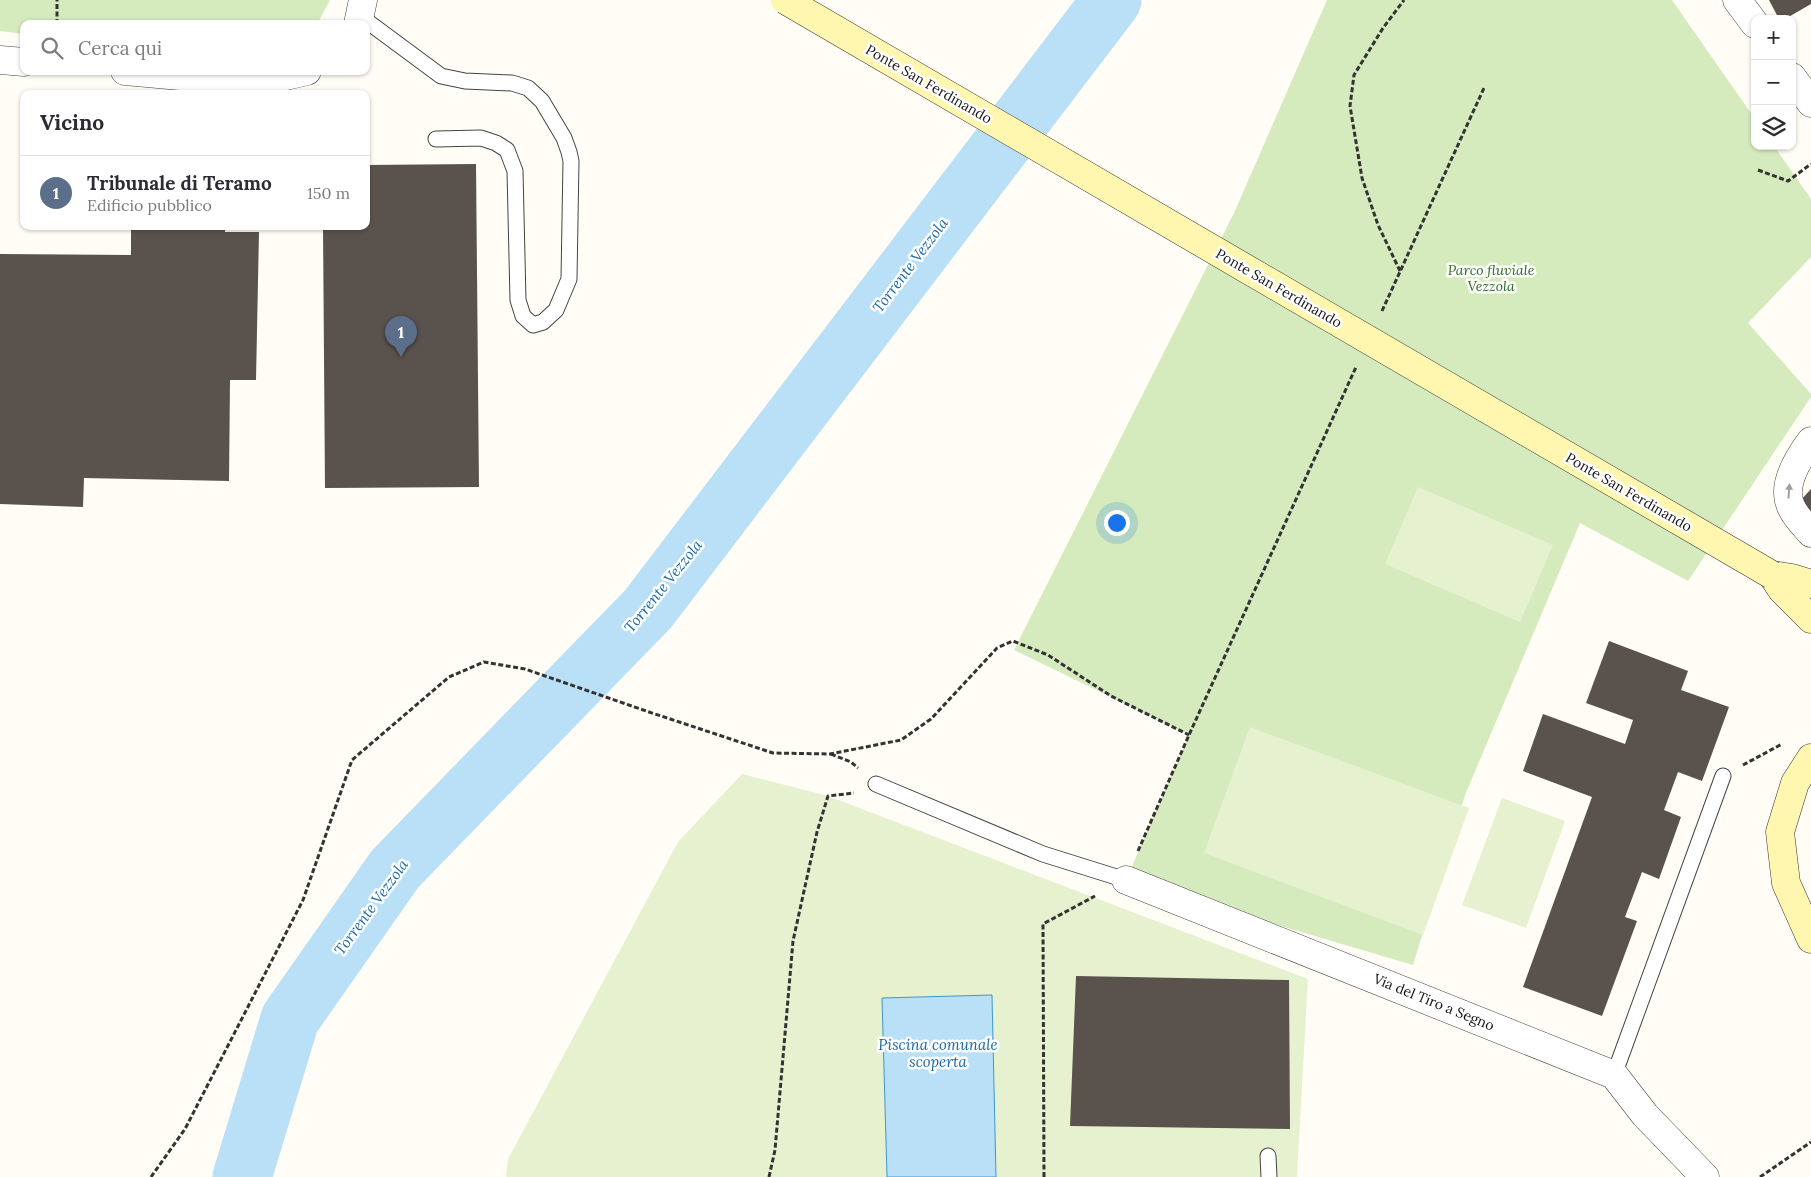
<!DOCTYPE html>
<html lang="it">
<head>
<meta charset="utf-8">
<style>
  :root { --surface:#fff; --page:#f2f2f3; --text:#2b2b33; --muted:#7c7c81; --line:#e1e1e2; --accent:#111827 }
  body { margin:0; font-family:Lora,serif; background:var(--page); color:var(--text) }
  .controls { position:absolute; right:15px; top:15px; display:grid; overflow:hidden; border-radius:10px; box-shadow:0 1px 4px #0004 }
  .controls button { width:45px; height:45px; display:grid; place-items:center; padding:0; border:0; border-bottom:1px solid var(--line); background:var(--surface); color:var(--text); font:25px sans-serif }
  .you { position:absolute; left:1116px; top:522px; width:18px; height:18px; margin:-12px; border:4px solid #fff; border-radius:50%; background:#1a73e8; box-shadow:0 0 0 8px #1a73e833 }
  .badge { display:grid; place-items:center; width:32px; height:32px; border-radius:50%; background:var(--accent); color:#fff; font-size:16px; font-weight:700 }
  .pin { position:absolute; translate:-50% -41px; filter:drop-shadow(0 1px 2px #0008) }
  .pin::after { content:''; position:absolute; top:26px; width:18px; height:15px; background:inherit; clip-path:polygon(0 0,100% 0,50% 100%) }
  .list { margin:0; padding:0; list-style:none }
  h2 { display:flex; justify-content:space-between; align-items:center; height:65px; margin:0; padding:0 20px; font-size:21px }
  h2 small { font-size:16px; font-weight:400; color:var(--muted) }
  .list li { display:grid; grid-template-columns:32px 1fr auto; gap:15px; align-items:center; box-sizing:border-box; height:75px; padding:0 20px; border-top:1px solid var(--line) }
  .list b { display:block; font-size:19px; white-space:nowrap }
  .list p { margin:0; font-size:16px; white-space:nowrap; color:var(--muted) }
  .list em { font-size:16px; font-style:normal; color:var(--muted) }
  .icon { flex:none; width:28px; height:28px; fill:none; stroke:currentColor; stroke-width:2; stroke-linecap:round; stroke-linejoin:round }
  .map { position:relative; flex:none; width:1811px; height:1177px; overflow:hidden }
  .search { position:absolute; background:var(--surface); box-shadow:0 1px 4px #0004; left:20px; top:20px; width:350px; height:55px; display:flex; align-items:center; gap:12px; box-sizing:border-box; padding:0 18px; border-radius:10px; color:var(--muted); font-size:19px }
  .panel { position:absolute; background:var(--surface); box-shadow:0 1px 4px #0004; left:20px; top:90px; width:350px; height:140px; border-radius:10px }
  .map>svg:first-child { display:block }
  .green { fill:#d5ebbd }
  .pitch { fill:#e6f2cf }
  .water { fill:#b9e0f7; stroke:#3f96cf }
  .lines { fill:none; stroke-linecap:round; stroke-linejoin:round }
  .river { stroke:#b9e0f7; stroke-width:59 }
  .building { fill:#5a524d }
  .lane-casing { stroke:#444; stroke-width:17 }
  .street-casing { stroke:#444; stroke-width:29 }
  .secondary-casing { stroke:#333; stroke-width:29 }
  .path { stroke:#333; stroke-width:3; stroke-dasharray:5 2.5; stroke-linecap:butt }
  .lane { stroke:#fff; stroke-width:15 }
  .street { stroke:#fff; stroke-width:28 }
  .secondary { stroke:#fff6b0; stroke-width:28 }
  .secondary-bridge-casing { stroke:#333; stroke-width:29; stroke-linecap:butt }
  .secondary-bridge { stroke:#fff6b0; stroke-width:28 }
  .oneway { fill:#a0a0a0 }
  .labels { text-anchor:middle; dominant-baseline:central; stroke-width:5; stroke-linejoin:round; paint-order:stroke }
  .street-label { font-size:14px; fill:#111; stroke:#fff }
  .park-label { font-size:14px; font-style:italic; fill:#2f6b1f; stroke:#fff }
  .water-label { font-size:15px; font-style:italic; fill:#1768a6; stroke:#fff }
</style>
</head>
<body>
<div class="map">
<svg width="1811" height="1177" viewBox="0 0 1811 1177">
  <rect width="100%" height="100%" fill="#fffdf5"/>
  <g class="green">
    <path d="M 0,0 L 330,0 L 317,24 L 24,24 L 24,34 L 0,31 Z"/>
    <path d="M 1327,0 L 1672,0 L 1755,119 L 1755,146 L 1774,146 L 1811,199 L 1811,257 L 1748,323 L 1811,394 L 1811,397 L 1688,581 L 1580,523 L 1465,795 L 1413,965 L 1126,880 L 1189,735 L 1014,650 L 1234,213 Z"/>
  </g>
  <g class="pitch">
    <path d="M 1418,487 L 1553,545 L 1520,622 L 1385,564 Z"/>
    <path d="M 1250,727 L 1469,808 L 1423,935 L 1204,853 Z"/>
    <path d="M 742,774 L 828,796 L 1308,979 L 1297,1177 L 506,1177 L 508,1159 L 678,842 Z"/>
    <path d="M 1502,798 L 1565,821 L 1526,928 L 1462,905 Z"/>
  </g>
  <path class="water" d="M 992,995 L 996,1177 L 887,1177 L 882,998 Z"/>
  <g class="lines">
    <path class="river" d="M 242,1177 L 290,1019 L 395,869 L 648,609 L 1112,0"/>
  </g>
  <g class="building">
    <path d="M 1769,0 L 1811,0 L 1811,4 L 1785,19 L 1779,19 Z"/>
    <path d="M 476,164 L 479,487 L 325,488 L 323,226 L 366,226 L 366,165 Z"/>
    <path d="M 131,226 L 225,226 L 225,232 L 259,232 L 256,380 L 230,380 L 229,481 L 84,478 L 83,507 L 0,504 L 0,254 L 131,255 Z"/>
    <path d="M 1811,489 L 1811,511 L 1800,501 Z"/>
    <path d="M 1609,641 L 1688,671 L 1681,690 L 1729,707 L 1702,781 L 1678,772 L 1664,810 L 1681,817 L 1659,879 L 1642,872 L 1625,917 L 1637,921 L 1602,1016 L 1523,987 L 1592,797 L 1523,771 L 1543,714 L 1625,744 L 1633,720 L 1586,703 Z"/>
    <path d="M 1076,976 L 1289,980 L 1290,1129 L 1070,1126 Z"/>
  </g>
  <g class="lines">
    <g class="lane-casing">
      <g id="lane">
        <path d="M 360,16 L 441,76 L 465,81 L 512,83 L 528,88 L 542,101 L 564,138 L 569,152 L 571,161 L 569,279 L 556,310 L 543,322 L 533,325 L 523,316 L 518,300 L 515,171 L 507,150 L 496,143 L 481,138 L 436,139"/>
        <path d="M 876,784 L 1043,854 L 1126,880"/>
        <path d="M 1614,1075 L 1723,776"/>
        <path d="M 1268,1156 L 1269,1177"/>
      </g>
    </g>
    <g class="street-casing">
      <g id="street">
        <path d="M 1737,0 L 1755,24"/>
        <path d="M 358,24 L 363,0"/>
        <path d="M 0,60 L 24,62"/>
        <path d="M 125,71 L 236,81 L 273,79 L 307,71"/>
        <path d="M 1792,77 L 1811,103"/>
        <path d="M 1811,441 C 1799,457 1782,484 1790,504 C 1794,515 1803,524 1811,533"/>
        <path d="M 1126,880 L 1614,1075 L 1645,1115 L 1705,1177"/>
      </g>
    </g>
    <g class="secondary-casing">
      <g id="secondary">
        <path d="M 1772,575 L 1782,590 L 1811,619"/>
        <path d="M 1772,575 L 1792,578 L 1811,584"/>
        <path d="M 1811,758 L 1795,783 L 1780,832 L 1786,883 L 1811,939"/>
      </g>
    </g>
    <g class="path">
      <path d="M 57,24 L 57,0"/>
      <path d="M 1758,170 L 1788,181 L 1811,164"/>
      <path d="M 1400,271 L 1378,225 L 1362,178 L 1350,106 L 1354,75 L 1383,28 L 1404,0"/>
      <path d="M 1382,311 L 1484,88"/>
      <path d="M 831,754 L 851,762 L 858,768"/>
      <path d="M 1743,765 L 1782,744"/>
      <path d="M 1138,851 L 1189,735 L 1356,367"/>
      <path d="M 151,1177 L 185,1129 L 303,900 L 352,760 L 449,677 L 484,662 L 525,669 L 649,712 L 773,753 L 830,754 L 901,740 L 931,719 L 997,648 L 1013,641 L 1048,655 L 1111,696 L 1189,735"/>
      <path d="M 769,1177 L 775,1150 L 793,941 L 817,832 L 828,796 L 854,793"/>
      <path d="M 1044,1177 L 1043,924 L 1095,896"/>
      <path d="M 1760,1177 L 1811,1142"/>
    </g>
    <use href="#lane" class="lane"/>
    <use href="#street" class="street"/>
    <use href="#secondary" class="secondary"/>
    <g class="secondary-bridge-casing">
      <path id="secondary-bridge" d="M 785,0 L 1772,575"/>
    </g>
    <use href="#secondary-bridge" class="secondary-bridge"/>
  </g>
  <defs><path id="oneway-solid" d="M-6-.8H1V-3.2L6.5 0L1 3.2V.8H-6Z" transform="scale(1.25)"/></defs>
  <use class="oneway" href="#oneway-solid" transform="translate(1789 491) rotate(-86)"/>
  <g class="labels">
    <g class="street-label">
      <text transform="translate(929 84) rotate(30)">Ponte San Ferdinando</text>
      <text transform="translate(1279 288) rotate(30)">Ponte San Ferdinando</text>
      <text transform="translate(1629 492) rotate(30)">Ponte San Ferdinando</text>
      <text transform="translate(1434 1002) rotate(22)">Via del Tiro a Segno</text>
    </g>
    <g class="park-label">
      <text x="1491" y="270">Parco fluviale<tspan x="1491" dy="16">Vezzola</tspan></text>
    </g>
    <g class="water-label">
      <text transform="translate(910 265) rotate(-53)">Torrente Vezzola</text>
      <text transform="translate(663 586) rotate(-51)">Torrente Vezzola</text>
      <text transform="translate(371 907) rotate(-54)">Torrente Vezzola</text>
      <text x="938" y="1044">Piscina comunale<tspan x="938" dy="17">scoperta</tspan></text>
    </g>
  </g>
</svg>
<div class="controls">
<button>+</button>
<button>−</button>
<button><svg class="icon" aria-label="layers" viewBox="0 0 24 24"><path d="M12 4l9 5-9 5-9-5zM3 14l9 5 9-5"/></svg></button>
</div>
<div class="you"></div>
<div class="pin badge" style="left:401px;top:357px;background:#5c6f8a">1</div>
<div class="search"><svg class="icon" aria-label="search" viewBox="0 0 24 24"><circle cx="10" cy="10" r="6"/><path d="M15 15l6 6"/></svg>Cerca qui</div>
<section class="panel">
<h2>Vicino<small></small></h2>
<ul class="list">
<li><span class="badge" style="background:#5c6f8a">1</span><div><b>Tribunale di Teramo</b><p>Edificio pubblico</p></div><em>150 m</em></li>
</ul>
</section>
</div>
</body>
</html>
